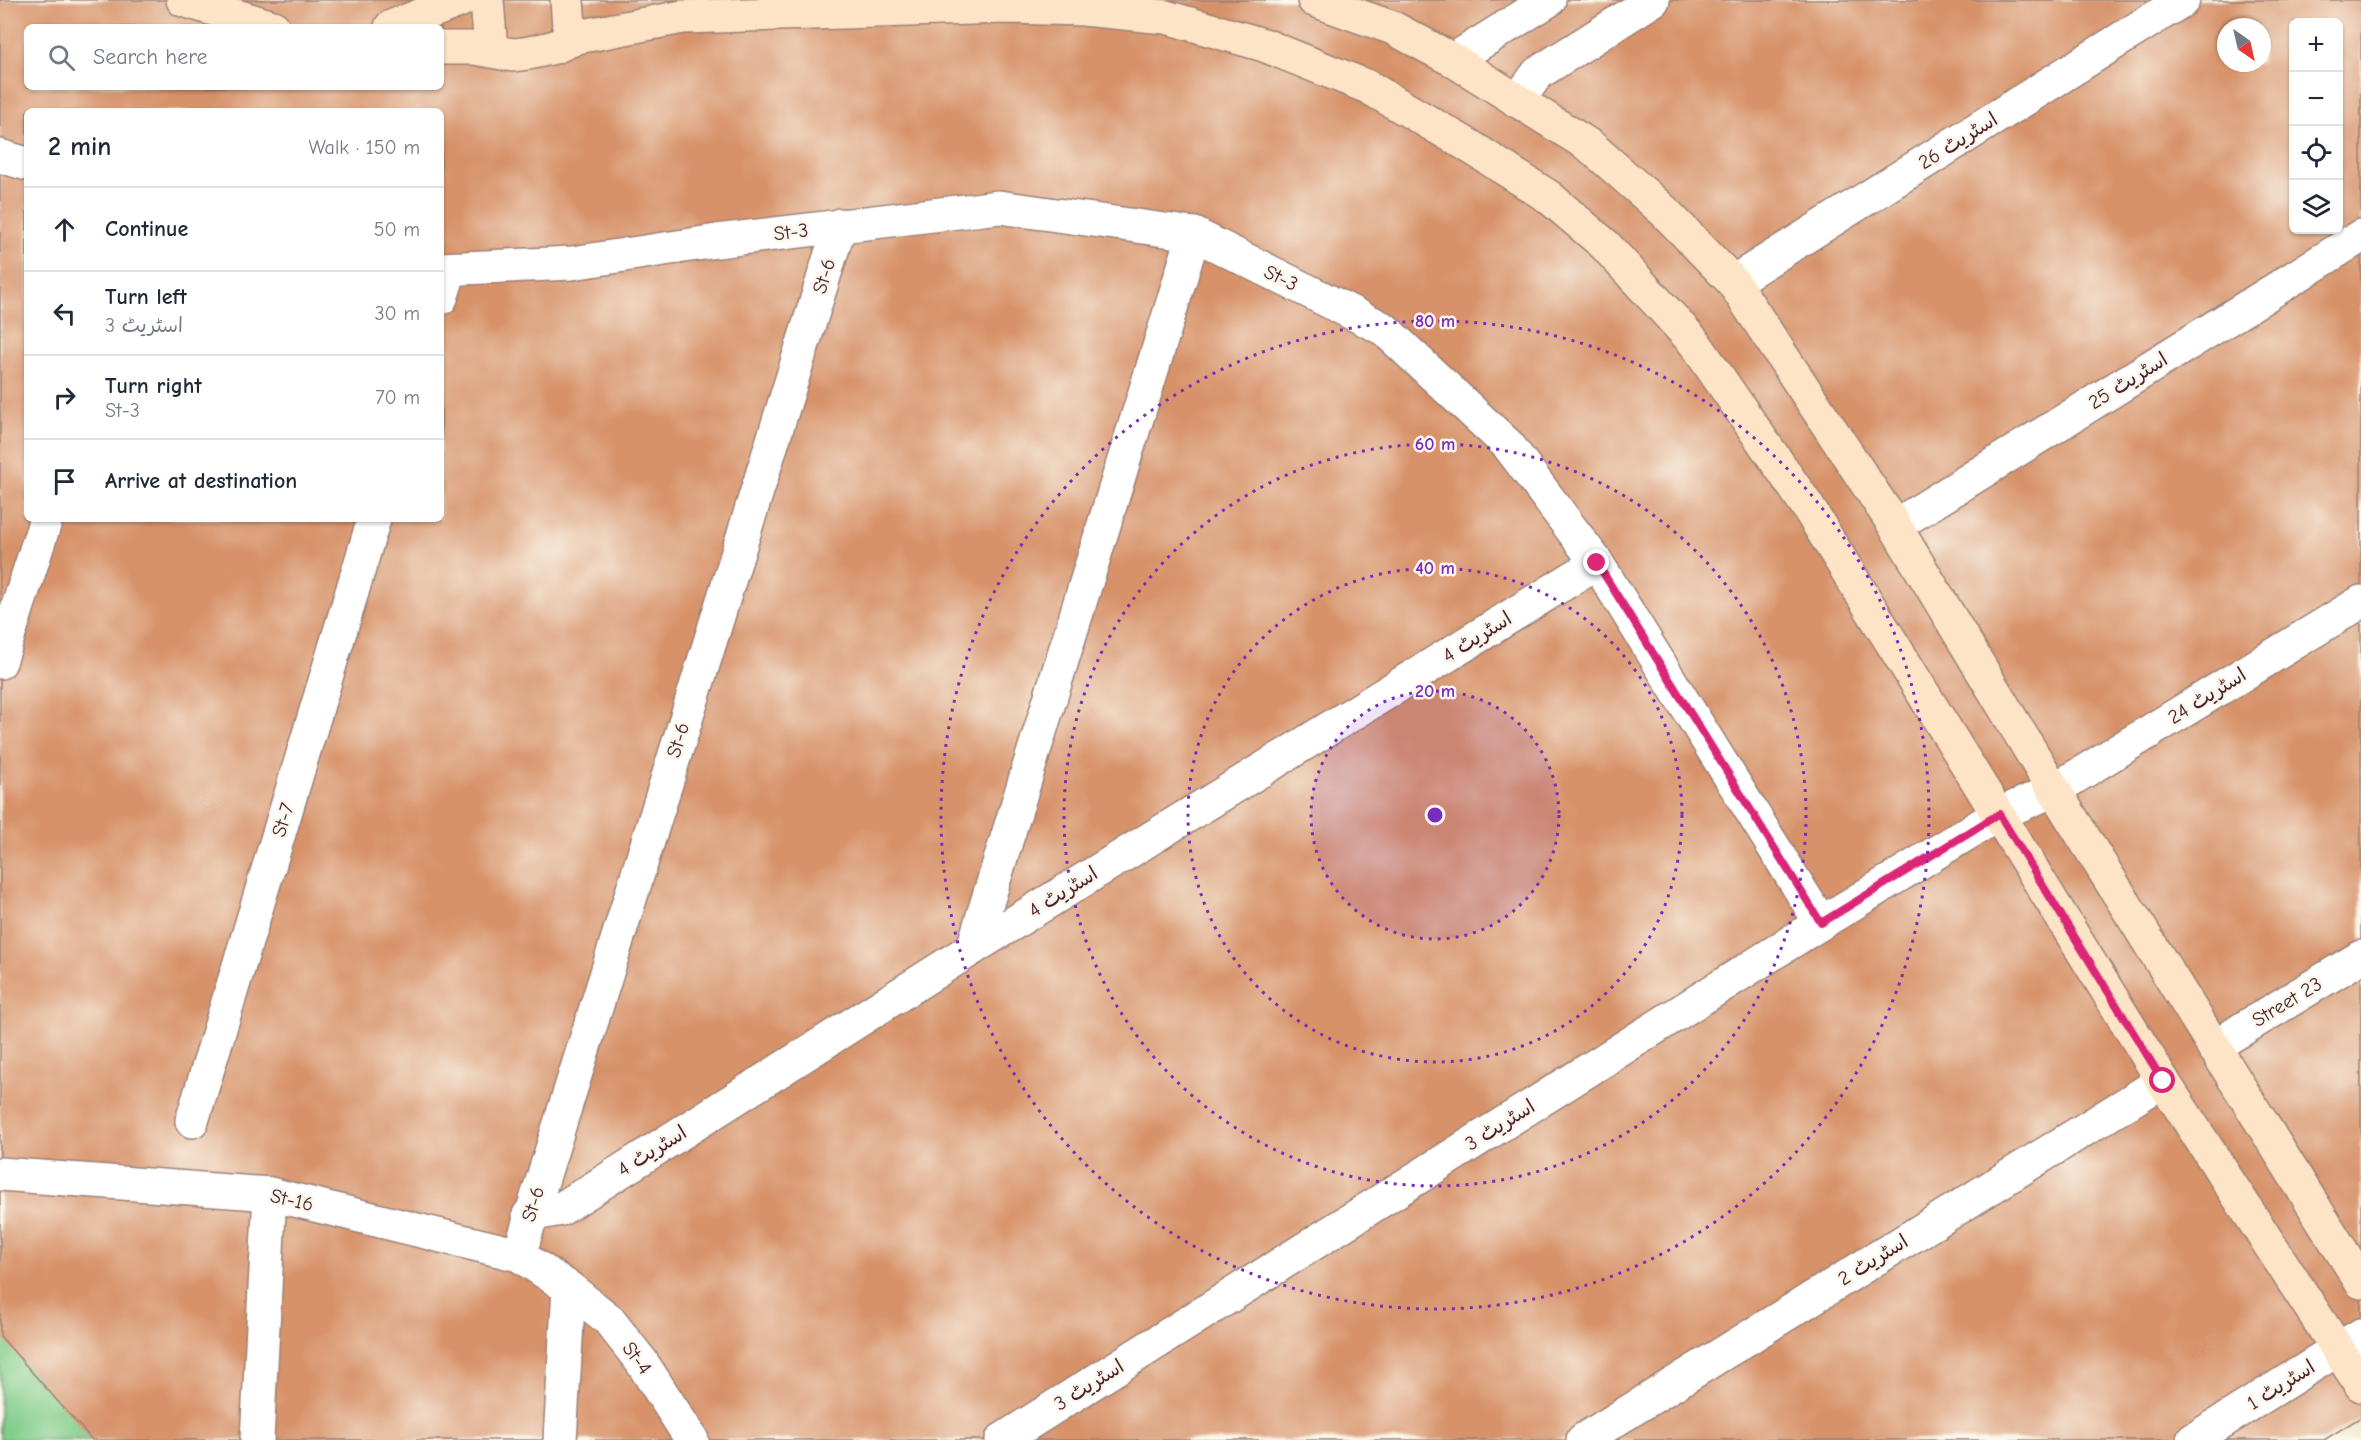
<!DOCTYPE html>
<html lang="en">
<head>
<meta charset="utf-8">
<style>
  :root { --surface:#fff; --page:#f6f6f7; --text:#1f2937; --muted:#747a83; --line:#e0e1e3 }
  body { margin:0; font-family:"Comic Neue","Playpen Sans Arabic",sans-serif; background:var(--page); color:var(--text) }
  .controls { position:absolute; right:18px; top:18px; display:grid; overflow:hidden; border-radius:9px; box-shadow:0 2px 4px #0004 }
  .controls button { width:54px; height:54px; display:grid; place-items:center; padding:0; border:0; border-bottom:2px solid var(--line); background:var(--surface); color:var(--text); font:30px sans-serif }
  .compass { position:absolute; left:2217px; top:18px; width:54px; height:54px; border-radius:50%; background:var(--surface); box-shadow:0 2px 4px #0004; rotate:146deg }
  .stop { position:absolute; width:18px; height:18px; margin:-14px; border:4px solid #db2777; border-radius:50%; background:#fff }
  .stop.end { background:#db2777; border-color:#fff; box-shadow:0 2px 6px #0008 }
  .list { margin:0; padding:0; list-style:none }
  h2 { display:flex; justify-content:space-between; align-items:center; height:78px; margin:0; padding:0 24px; font-size:26px }
  h2 small { font-size:20px; font-weight:400; color:var(--muted) }
  .list li { display:grid; grid-template-columns:39px 1fr auto; gap:18px; align-items:center; box-sizing:border-box; height:84px; padding:0 24px; border-top:2px solid var(--line) }
  .list b { display:block; font-size:22px; white-space:nowrap }
  .list p { margin:0; font-size:20px; white-space:nowrap; color:var(--muted) }
  .list em { font-size:20px; font-style:normal; color:var(--muted) }
  .icon { flex:none; width:33px; height:33px; fill:none; stroke:currentColor; stroke-width:2; stroke-linecap:round; stroke-linejoin:round }
  .map { position:relative; flex:none; width:2361px; height:1440px; overflow:hidden }
  .search { position:absolute; background:var(--surface); box-shadow:0 2px 4px #0004; left:24px; top:24px; width:420px; height:66px; display:flex; align-items:center; gap:15px; box-sizing:border-box; padding:0 21px; border-radius:9px; color:var(--muted); font-size:22px }
  .panel { position:absolute; background:var(--surface); box-shadow:0 2px 4px #0004; left:24px; top:108px; width:420px; height:414px; border-radius:9px }
  .map>svg:first-child { display:block }
  .green { fill:#82ce8c; stroke:#66765c; stroke-width:1.5 }
  .building { fill:#d79269; fill-rule:evenodd }
  .lines { fill:none; stroke-linecap:round; stroke-linejoin:round }
  .street-casing { stroke:#9c8076; stroke-width:36 }
  .secondary-casing { stroke:#9c8076; stroke-width:36 }
  .street { stroke:#fff; stroke-width:33 }
  .secondary { stroke:#fee4c6; stroke-width:33 }
  .route { stroke:#db2777; stroke-width:8 }
  .ring { fill:none; stroke:#7b2cbf; stroke-width:3; stroke-dasharray:3 6 }
  .labels { text-anchor:middle; dominant-baseline:central; stroke-width:5; stroke-linejoin:round; paint-order:stroke }
  .street-label { font-size:20px; fill:#4a1f2b; stroke:#fbf7ec }
  .centre { fill:#7b2cbf; stroke:#fbf7ec; stroke-width:3 }
  .ring-label { font-size:18px; text-anchor:middle; font-weight:bold; fill:#7b2cbf; stroke:#fbf7ec; stroke-width:5; stroke-linejoin:round; paint-order:stroke }
</style>
</head>
<body>
<div class="map">
<svg width="2361" height="1440" viewBox="0 0 2361 1440">
  <rect width="100%" height="100%" fill="#fbf7ec"/>
  <filter id="ink" filterUnits="userSpaceOnUse"><feTurbulence type="fractalNoise" baseFrequency=".0167" numOctaves="2"/><feDisplacementMap in="SourceGraphic" scale="12" xChannelSelector="R" yChannelSelector="G"/><feConvolveMatrix kernelMatrix="1 2 1 2 8 2 1 2 1" color-interpolation-filters="sRGB"/></filter>
  <filter id="wash" filterUnits="userSpaceOnUse"><feTurbulence type="fractalNoise" baseFrequency=".008" numOctaves="4" result="noise"/><feDisplacementMap in="SourceGraphic" scale="24" xChannelSelector="R" yChannelSelector="G"/><feGaussianBlur stdDeviation="1.35" result="paint"/><feColorMatrix in="noise" values="0 0 0 0 0 0 0 0 0 0 0 0 0 0 0 0 0 1.4 0 .05"/><feComposite in="paint" operator="in"/></filter>
  <g filter="url(#wash)">
    <rect width="100%" height="100%" fill="#ede1c0"/>
    <path class="green" d="M 0,1331 L 94,1440 L 0,1440 Z"/>
    <g id="blocks">
      <path class="building" d="M 0,0 L 2361,0 L 2361,1417 L 2324,1440 L 92,1440 L 0,1336 ZM 2294,22 L 2338,22 L 2338,230 L 2294,230 ZM 27,27 L 441,27 L 441,87 L 27,87 ZM 2226,27 L 2262,27 L 2262,63 L 2226,63 ZM 27,111 L 441,111 L 441,519 L 27,519 Z"/>
    </g>
  </g>
  <g filter="url(#ink)">
    <use href="#blocks" fill-opacity="0" stroke="#9c8076" stroke-width="1.5"/>
    <g class="lines">
      <g class="street-casing">
        <g id="street">
          <path d="M 1453,60 L 1549,0"/>
          <path d="M 1517,101 L 1538,73 L 1653,0"/>
          <path d="M 0,156 L 27,164"/>
          <path d="M 441,269 L 572,263 L 717,241 L 999,207 L 1194,234 L 1384,329 L 1508,445 L 1597,563 L 1821,923"/>
          <path d="M 1733,282 L 2183,0"/>
          <path d="M 441,298 L 450,270"/>
          <path d="M 1895,526 L 2361,236"/>
          <path d="M 0,662 L 46,519"/>
          <path d="M 973,948 L 1194,234"/>
          <path d="M 2213,1047 L 2361,957"/>
          <path d="M 192,1121 L 374,519"/>
          <path d="M 0,1174 L 270,1194 L 519,1255 L 569,1288 L 608,1319 L 641,1361 L 692,1440"/>
          <path d="M 529,1215 L 561,1209 L 973,948 L 1597,563"/>
          <path d="M 519,1255 L 840,225"/>
          <path d="M 257,1440 L 270,1194"/>
          <path d="M 560,1440 L 569,1288"/>
          <path d="M 1002,1440 L 1821,923 L 1999,814 L 2054,790 L 2361,602"/>
          <path d="M 1583,1440 L 2163,1081"/>
          <path d="M 2193,1440 L 2361,1335"/>
        </g>
      </g>
      <g class="secondary-casing">
        <g id="secondary">
          <path d="M 183,0 L 273,27"/>
          <path d="M 487,0 L 491,50"/>
          <path d="M 567,0 L 570,40"/>
          <path d="M 1314,0 L 1393,28 L 1453,60 L 1590,146 L 1664,211 L 1733,282 L 1895,526 L 2054,790 L 2361,1282"/>
          <path d="M 391,27 L 461,0"/>
          <path d="M 441,48 L 475,48 L 513,55 L 529,53 L 555,47 L 577,37 L 683,17 L 1006,7 L 1083,9 L 1166,17 L 1264,45 L 1368,87 L 1466,144 L 1549,197 L 1605,245 L 1694,342 L 1806,504 L 2163,1081 L 2361,1385"/>
        </g>
      </g>
      <use href="#street" class="street"/>
      <use href="#secondary" class="secondary"/>
    </g>
  </g>
  <g class="lines" filter="url(#ink)">
    <path class="route" d="M 1597,563 L 1821,923 L 1999,814 L 2163,1081"/>
  </g>
  <circle cx="1435" cy="815" r="124" fill="#7b2cbf" fill-opacity=".12"/>
  <g class="ring">
    <circle cx="1435" cy="815" r="124"/>
    <circle cx="1435" cy="815" r="247"/>
    <circle cx="1435" cy="815" r="371"/>
    <circle cx="1435" cy="815" r="494"/>
  </g>
  <g class="labels">
    <g class="street-label">
      <text transform="translate(1958 141) rotate(-32)">اسٹریٹ 26</text>
      <text transform="translate(791 232) rotate(-7)">St-3</text>
      <text transform="translate(824 276) rotate(-73)">St-6</text>
      <text transform="translate(1281 278) rotate(26)">St-3</text>
      <text transform="translate(2128 381) rotate(-32)">اسٹریٹ 25</text>
      <text transform="translate(1477 637) rotate(-32)">اسٹریٹ 4</text>
      <text transform="translate(2207 696) rotate(-32)">اسٹریٹ 24</text>
      <text transform="translate(678 740) rotate(-73)">St-6</text>
      <text transform="translate(283 820) rotate(-73)">St-7</text>
      <text transform="translate(1063 892) rotate(-32)">اسٹریٹ 4</text>
      <text transform="translate(2287 1002) rotate(-31)">Street 23</text>
      <text transform="translate(1500 1125) rotate(-32)">اسٹریٹ 3</text>
      <text transform="translate(652 1151) rotate(-32)">اسٹریٹ 4</text>
      <text transform="translate(292 1200) rotate(13)">St-16</text>
      <text transform="translate(533 1204) rotate(-73)">St-6</text>
      <text transform="translate(1873 1260) rotate(-32)">اسٹریٹ 2</text>
      <text transform="translate(637 1358) rotate(54)">St-4</text>
      <text transform="translate(1089 1385) rotate(-32)">اسٹریٹ 3</text>
      <text transform="translate(2281 1385) rotate(-32)">اسٹریٹ 1</text>
    </g>
  </g>
  <circle cx="1435" cy="815" r="9" class="centre"/>
  <g class="ring-label">
    <text x="1435" y="327">80 m</text>
    <text x="1435" y="450">60 m</text>
    <text x="1435" y="574">40 m</text>
    <text x="1435" y="697">20 m</text>
  </g>
</svg>
<div class="controls">
<button>+</button>
<button>−</button>
<button><svg class="icon" aria-label="locate" viewBox="0 0 24 24"><circle cx="12" cy="12" r="6"/><path d="M12 2v4M12 18v4M2 12h4M18 12h4"/></svg></button>
<button><svg class="icon" aria-label="layers" viewBox="0 0 24 24"><path d="M12 4l9 5-9 5-9-5zM3 14l9 5 9-5"/></svg></button>
</div>
<svg class="compass" viewBox="-18 -18 36 36"><path d="M0-13l5 13h-10z" fill="#e53935"/><path d="M0 13l5-13h-10z" fill="#747a83"/></svg>
<div class="stop" style="left:2163px;top:1081px"></div>
<div class="stop end" style="left:1597px;top:563px"></div>
<div class="search"><svg class="icon" aria-label="search" viewBox="0 0 24 24"><circle cx="10" cy="10" r="6"/><path d="M15 15l6 6"/></svg>Search here</div>
<section class="panel">
<h2>2 min<small>Walk · 150 m</small></h2>
<ul class="list">
<li><svg class="icon" aria-label="ahead" viewBox="0 0 24 24"><path d="M12 20V5M6 11l6-6 6 6"/></svg><div><b>Continue</b></div><em>50 m</em></li>
<li><svg class="icon" aria-label="left" viewBox="0 0 24 24"><path d="M17 20v-9H6M10 6l-5 5 5 5"/></svg><div><b>Turn left</b><p>اسٹریٹ 3</p></div><em>30 m</em></li>
<li><svg class="icon" aria-label="right" viewBox="0 0 24 24"><path d="M7 20v-9h11M14 6l5 5-5 5"/></svg><div><b>Turn right</b><p>St-3</p></div><em>70 m</em></li>
<li><svg class="icon" aria-label="arrive" viewBox="0 0 24 24"><path d="M6 21V4h12l-3 4 3 4H6"/></svg><div><b>Arrive at destination</b></div></li>
</ul>
</section>
</div>
</body>
</html>
